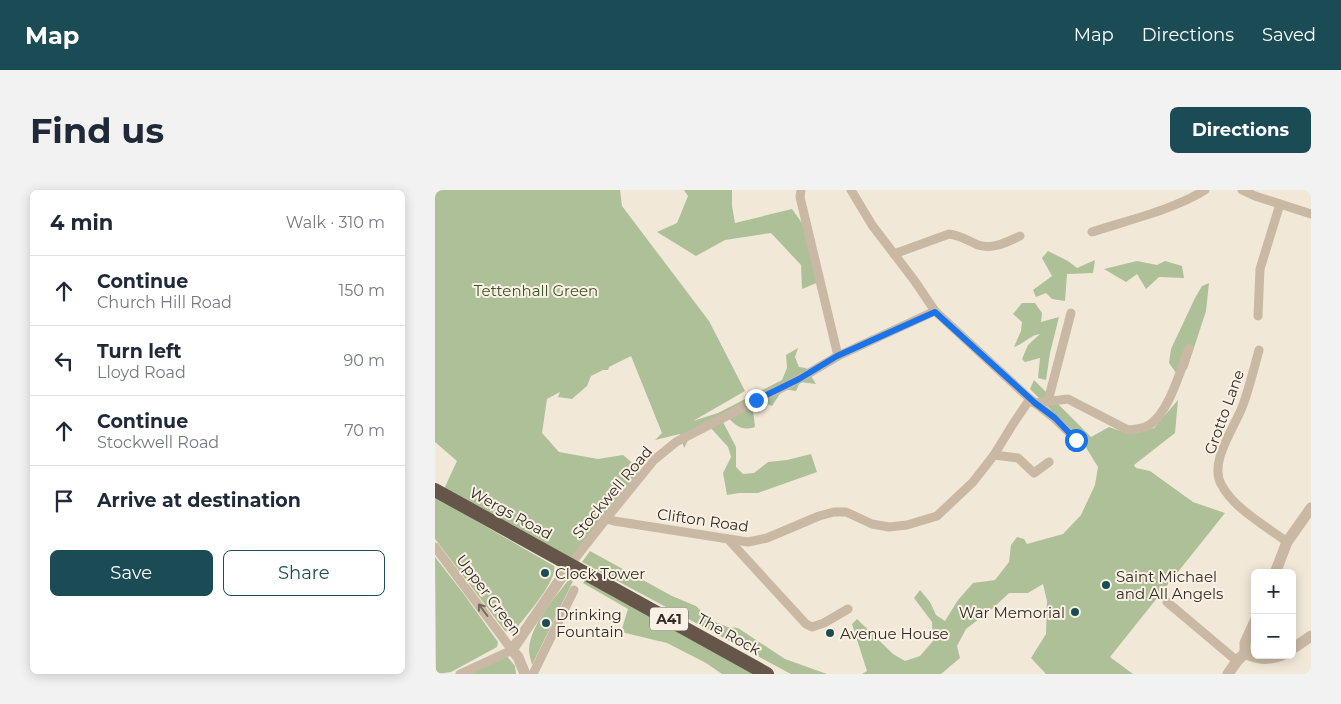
<!DOCTYPE html>
<html lang="en">
<head>
<meta charset="utf-8">
<style>
  :root { --surface:#fff; --page:#f2f2f3; --text:#1f2937; --muted:#747a83; --line:#e0e1e3; --accent:#1b4c55 }
  body { margin:0; font-family:Montserrat,sans-serif; background:var(--page); color:var(--text) }
  .controls { position:absolute; right:15px; bottom:15px; display:grid; overflow:hidden; border-radius:8px; box-shadow:0 2px 12px #0003 }
  .controls button { width:45px; height:45px; display:grid; place-items:center; padding:0; border:0; border-bottom:1px solid var(--line); background:var(--surface); color:var(--text); font:25px sans-serif }
  .stop { position:absolute; width:15px; height:15px; margin:-11px; border:4px solid #1a73e8; border-radius:50%; background:#fff }
  .stop.end { background:#1a73e8; border-color:#fff; box-shadow:0 1px 5px #0008 }
  .list { margin:0; padding:0; list-style:none }
  h2 { display:flex; justify-content:space-between; align-items:center; height:65px; margin:0; padding:0 20px; font-size:21px }
  h2 small { font-size:16px; font-weight:400; color:var(--muted) }
  .list li { display:grid; grid-template-columns:32px 1fr auto; gap:15px; align-items:center; box-sizing:border-box; height:70px; padding:0 20px; border-top:1px solid var(--line) }
  .list b { display:block; font-size:19px; white-space:nowrap }
  .list p { margin:0; font-size:16px; white-space:nowrap; color:var(--muted) }
  .list em { font-size:16px; font-style:normal; color:var(--muted) }
  .actions { display:flex; gap:10px; padding:15px 20px }
  .actions a { flex:1; padding:11px 0; border:1px solid var(--accent); border-radius:8px; text-align:center; font-size:18px; color:var(--accent) }
  .actions .main { background:var(--accent); color:#fff }
  .icon { flex:none; width:28px; height:28px; fill:none; stroke:currentColor; stroke-width:2; stroke-linecap:round; stroke-linejoin:round }
  .map { position:relative; flex:none; width:876px; height:484px; overflow:hidden; border-radius:8px }
  header { display:flex; align-items:center; gap:30px; box-sizing:border-box; height:70px; padding:0 25px; background:var(--accent); color:#fff }
  header strong { font-size:24px }
  nav { display:flex; gap:28px; margin-inline-start:auto; font-size:18px }
  .intro { display:flex; align-items:center; justify-content:space-between; box-sizing:border-box; height:120px; padding:0 30px }
  h1 { margin:0; font-size:35px }
  .button { padding:12px 22px; border-radius:8px; background:var(--accent); color:#fff; font-size:18px; font-weight:700 }
  main { display:flex; gap:30px; padding:0 30px }
  aside { flex:1; background:var(--surface); border-radius:8px; box-shadow:0 2px 12px #0003 }
  .map>svg:first-child { display:block }
  .green { fill:#aec098 }
  .lines { fill:none; stroke-linecap:round; stroke-linejoin:round }
  .minor { stroke:#c9b9a4; stroke-width:9 }
  .tertiary { stroke:#c9b9a4; stroke-width:11 }
  .trunk { stroke:#66564a; stroke-width:14 }
  .oneway { stroke:#776b5f }
  .route { stroke:#1a73e8; stroke-width:6 }
  .poi-dot { fill:#1b4c55; stroke:#f9f1e4; stroke-width:2 }
  .labels { text-anchor:middle; dominant-baseline:central; stroke-width:4; stroke-linejoin:round; paint-order:stroke }
  .shield { fill:#f9f1e4; stroke:#6f675f; stroke-width:1 }
  .shield-label { font-size:14px; font-weight:bold; fill:#342c26 }
  .park-label { font-size:15px; fill:#3f5229; stroke:#f9f1e4 }
  .street-label { font-size:15px; fill:#342c26; stroke:#f9f1e4 }
  .poi-label { font-size:15px; fill:#342c26; stroke:#f9f1e4; text-anchor:start }
</style>
</head>
<body>
<header>
<strong>Map</strong>
<nav><a>Map</a><a>Directions</a><a>Saved</a></nav>
</header>
<div class="intro"><h1>Find us</h1><a class="button">Directions</a></div>
<main>
<aside>
<h2>4 min<small>Walk · 310 m</small></h2>
<ul class="list">
<li><svg class="icon" aria-label="ahead" viewBox="0 0 24 24"><path d="M12 20V5M6 11l6-6 6 6"/></svg><div><b>Continue</b><p>Church Hill Road</p></div><em>150 m</em></li>
<li><svg class="icon" aria-label="left" viewBox="0 0 24 24"><path d="M17 20v-9H6M10 6l-5 5 5 5"/></svg><div><b>Turn left</b><p>Lloyd Road</p></div><em>90 m</em></li>
<li><svg class="icon" aria-label="ahead" viewBox="0 0 24 24"><path d="M12 20V5M6 11l6-6 6 6"/></svg><div><b>Continue</b><p>Stockwell Road</p></div><em>70 m</em></li>
<li><svg class="icon" aria-label="arrive" viewBox="0 0 24 24"><path d="M6 21V4h12l-3 4 3 4H6"/></svg><div><b>Arrive at destination</b></div></li>
</ul>
<div class="actions"><a class="main">Save</a><a>Share</a></div>
</aside>
<div class="map">
<svg width="876" height="484" viewBox="0 0 876 484">
  <rect width="100%" height="100%" fill="#f1e8d8"/>
  <g class="green">
    <path d="M 0,0 L 185,0 L 187,16 L 274,131 L 310,201 L 258,231 L 283,223 L 347,190 L 352,178 L 351,165 L 363,158 L 360,167 L 364,177 L 371,178 L 381,194 L 365,192 L 361,201 L 348,199 L 337,216 L 325,211 L 318,220 L 320,237 C 307,241 303,237 293,228 L 288,232 L 301,257 L 301,277 L 308,284 L 319,283 L 333,272 L 352,270 L 376,264 L 382,282 L 323,303 L 304,303 L 292,305 L 288,283 L 296,267 L 293,257 L 275,237 L 257,243 L 249,258 L 245,244 L 220,250 L 227,243 L 196,166 L 174,177 L 173,180 L 168,180 L 156,186 L 152,196 L 137,209 L 123,207 L 125,202 L 112,209 L 107,243 L 124,262 L 163,269 L 188,265 L 208,282 L 135,370 L 9,299 L 22,271 L 0,252 Z"/>
    <path d="M 249,0 L 297,0 L 297,16 L 300,33 L 357,19 L 372,40 L 384,92 L 367,99 L 366,75 L 336,43 L 290,50 L 261,66 L 222,42 L 242,33 L 253,6 Z"/>
    <path d="M 613,61 L 633,71 L 642,78 L 660,70 L 658,83 L 632,84 L 630,111 L 617,109 L 611,103 L 601,107 L 598,100 L 617,86 L 607,68 Z"/>
    <path d="M 702,71 L 722,75 L 730,71 L 747,76 L 749,88 L 724,87 L 711,99 L 702,84 L 691,92 L 669,79 Z"/>
    <path d="M 774,93 L 771,121 L 752,179 L 742,184 L 734,173 L 736,159 L 760,108 L 767,96 Z"/>
    <path d="M 587,113 L 600,113 L 607,123 L 606,132 L 624,127 L 615,163 L 611,190 L 603,188 L 605,168 L 590,172 L 587,169 L 593,155 L 605,144 C 595,145 589,154 579,157 L 586,141 L 587,132 L 578,124 Z"/>
    <path d="M 599,190 L 656,247 L 674,237 L 694,244 L 719,238 L 743,210 L 740,243 L 699,275 L 701,278 L 715,281 L 758,312 L 790,323 L 675,467 L 698,484 L 611,484 L 596,468 L 611,444 L 612,411 L 608,394 L 593,403 L 574,403 L 557,419 L 531,439 L 522,456 L 525,468 L 506,484 L 427,484 L 432,481 L 417,434 L 422,429 L 458,464 L 470,471 L 485,466 L 498,451 L 497,432 L 479,408 L 485,400 L 495,412 L 501,425 L 510,431 L 523,410 L 538,393 L 560,390 L 574,372 L 576,355 L 582,347 L 589,349 L 592,354 L 628,344 L 646,325 L 660,295 L 663,277 L 647,251 L 595,199 Z"/>
    <path d="M 0,307 L 119,376 C 123,391 87,430 78,443 L 70,441 L 0,349 Z"/>
    <path d="M 155,361 L 237,406 L 261,416 L 275,430 L 293,437 L 303,438 L 350,469 L 392,484 L 356,484 L 147,372 Z"/>
    <path d="M 0,367 L 28,403 L 63,452 L 62,457 L 16,482 L 1,484 Z"/>
    <path d="M 152,388 L 324,484 L 287,484 L 271,473 L 232,453 L 186,442 L 193,419 L 148,393 Z"/>
    <path d="M 134,389 L 138,391 L 97,475 C 96,470 94,465 94,460 C 95,435 120,408 134,389 Z"/>
    <path d="M 71,465 L 80,476 L 81,484 L 34,484 Z"/>
  </g>
  <g class="lines">
    <g class="minor">
      <path d="M 366,0 L 365,7 L 403,166"/>
      <path d="M 416,0 L 437,35 L 479,90 L 500,121 L 595,209 L 619,228 L 641,249"/>
      <path d="M 807,0 L 820,6 L 876,24"/>
      <path d="M 657,42 C 693,30 738,20 770,0"/>
      <path d="M 459,64 L 514,44 C 525,45 533,51 543,55 C 558,60 572,52 585,46"/>
      <path d="M 823,126 L 825,79 L 845,14"/>
      <path d="M 824,160 C 819,179 814,198 808,215 C 800,237 774,271 786,294 C 798,318 831,336 852,352"/>
      <path d="M 613,211 L 636,123"/>
      <path d="M 599,213 L 633,209 L 693,240 C 700,239 706,239 712,236 C 733,226 746,179 754,158"/>
      <path d="M 559,265 L 583,268 L 599,283 L 614,272"/>
      <path d="M 171,329 L 179,331 L 313,352 L 332,348 L 384,326 L 399,322 L 411,322 L 437,334 L 454,337 L 472,335 L 502,326 L 538,292 L 559,265 L 578,234 L 595,209"/>
      <path d="M 293,349 L 371,434 L 377,437 L 389,433 L 413,419"/>
      <path d="M 0,357 L 77,460 L 25,484"/>
      <path d="M 135,375 L 171,329 L 219,270 L 241,252 L 364,189 L 403,166 L 500,121"/>
      <path d="M 732,412 L 802,471"/>
      <path d="M 98,484 L 139,400"/>
    </g>
    <g class="tertiary">
      <path d="M 840,383 L 852,352 L 876,318"/>
      <path d="M 857,459 L 876,446"/>
      <path d="M 810,463 C 823,470 833,470 847,465"/>
      <path d="M 90,484 L 83,467 L 77,460 L 135,375"/>
      <path d="M 793,484 L 802,471 L 810,463 L 810,453 L 820,431"/>
    </g>
    <path class="trunk" d="M 0,300 L 332,484"/>
  </g>
  <defs><path id="oneway-shaft" d="M-6 0H5M1.5-3L5.5 0L1.5 3" fill="none" stroke-width="1.6" stroke-linecap="round" stroke-linejoin="round" transform="scale(1.25)"/></defs>
  <use class="oneway" href="#oneway-shaft" transform="translate(48 420) rotate(-127)"/>
  <g class="lines">
    <path class="route" d="M 321,210 L 364,189 L 402,166 L 500,122 L 600,213 L 620,228 L 641,250"/>
  </g>
  <g class="poi-dot">
    <circle cx="110" cy="383" r="5"/>
    <circle cx="671" cy="395" r="5"/>
    <circle cx="640" cy="422" r="5"/>
    <circle cx="111" cy="433" r="5"/>
    <circle cx="395" cy="443" r="5"/>
  </g>
  <g class="labels">
    <rect class="shield" x="215" y="417.5" width="38" height="23" rx="4"/>
    <g class="shield-label">
      <text x="234" y="429">A41</text>
    </g>
    <g class="park-label">
      <text x="101" y="100">Tettenhall Green</text>
    </g>
    <g class="street-label">
      <text transform="translate(789 222) rotate(-70)">Grotto Lane</text>
      <text transform="translate(177 302) rotate(-50)">Stockwell Road</text>
      <text transform="translate(76 323) rotate(29)">Wergs Road</text>
      <text transform="translate(268 330) rotate(8)">Clifton Road</text>
      <text transform="translate(54 405) rotate(53)">Upper Green</text>
      <text transform="translate(294 444) rotate(29)">The Rock</text>
    </g>
    <g class="poi-label">
      <text x="120" y="383">Clock Tower</text>
      <text x="681" y="386">Saint Michael<tspan x="681" dy="17">and All Angels</tspan></text>
      <text x="630" y="422" text-anchor="end">War Memorial</text>
      <text x="121" y="424">Drinking<tspan x="121" dy="17">Fountain</tspan></text>
      <text x="405" y="443">Avenue House</text>
    </g>
  </g>
</svg>
<div class="controls">
<button>+</button>
<button>−</button>
</div>
<div class="stop" style="left:641px;top:250px"></div>
<div class="stop end" style="left:321px;top:210px"></div>
</div>
</main>
</body>
</html>
